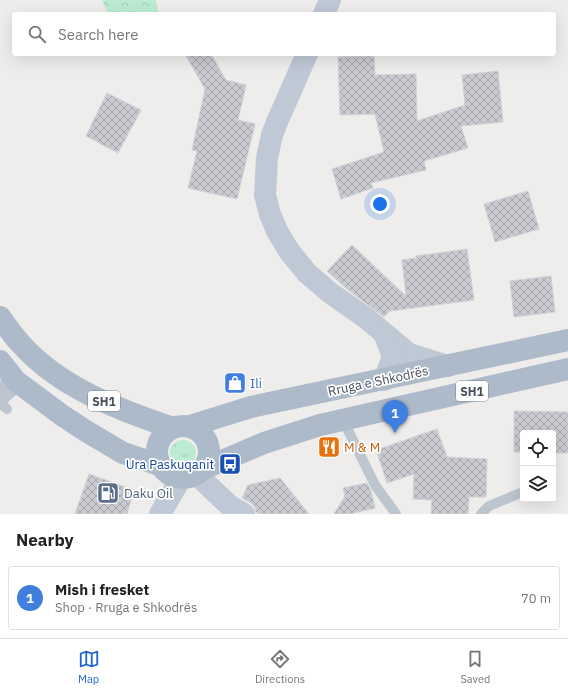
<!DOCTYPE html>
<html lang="en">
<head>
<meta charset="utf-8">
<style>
  :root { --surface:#fff; --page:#f6f6f6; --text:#222; --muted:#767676; --line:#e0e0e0; --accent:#1f64d5 }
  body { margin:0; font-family:"IBM Plex Sans",sans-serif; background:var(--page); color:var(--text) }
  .controls { position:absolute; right:12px; bottom:12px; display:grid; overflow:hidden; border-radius:4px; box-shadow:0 4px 16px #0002 }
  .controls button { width:36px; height:36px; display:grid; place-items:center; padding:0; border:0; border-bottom:1px solid var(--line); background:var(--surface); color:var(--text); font:20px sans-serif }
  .you { position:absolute; left:380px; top:204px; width:14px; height:14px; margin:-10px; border:3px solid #fff; border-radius:50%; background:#1a73e8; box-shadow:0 0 0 6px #1a73e833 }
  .badge { display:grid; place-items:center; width:26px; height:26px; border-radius:50%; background:var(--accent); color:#fff; font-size:13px; font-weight:700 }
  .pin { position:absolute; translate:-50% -33px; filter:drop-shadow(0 1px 2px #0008) }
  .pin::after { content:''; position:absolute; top:21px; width:14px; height:12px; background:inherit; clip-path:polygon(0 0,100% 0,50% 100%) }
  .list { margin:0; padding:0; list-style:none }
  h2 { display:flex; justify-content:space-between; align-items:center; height:52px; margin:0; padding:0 16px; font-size:17px }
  h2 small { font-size:13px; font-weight:400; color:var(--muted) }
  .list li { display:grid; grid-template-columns:26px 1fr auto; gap:12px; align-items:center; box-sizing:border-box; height:64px; margin:0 8px 8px; padding:0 8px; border:1px solid var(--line); border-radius:4px }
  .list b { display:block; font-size:15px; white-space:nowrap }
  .list p { margin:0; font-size:13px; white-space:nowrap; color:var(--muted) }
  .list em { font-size:13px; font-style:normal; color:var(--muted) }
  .icon { flex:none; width:22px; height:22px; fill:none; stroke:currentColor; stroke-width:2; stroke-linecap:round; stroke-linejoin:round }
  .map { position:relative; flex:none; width:568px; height:514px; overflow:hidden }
  .search { position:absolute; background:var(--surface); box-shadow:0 4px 16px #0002; left:12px; right:12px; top:12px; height:44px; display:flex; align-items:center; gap:10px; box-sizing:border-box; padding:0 14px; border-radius:4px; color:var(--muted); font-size:15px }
  .sheet { height:124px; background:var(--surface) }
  nav { display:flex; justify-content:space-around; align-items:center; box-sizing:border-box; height:56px; border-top:1px solid var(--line); background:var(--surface); font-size:11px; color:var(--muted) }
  nav a { display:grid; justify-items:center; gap:2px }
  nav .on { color:var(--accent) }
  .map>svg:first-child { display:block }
  .grass { fill:url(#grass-tufts) }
  .forest { fill:url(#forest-crowns) }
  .building { fill:url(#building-cross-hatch); stroke:#d0d2d8 }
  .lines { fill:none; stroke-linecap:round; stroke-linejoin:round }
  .lane { stroke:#bdc5ce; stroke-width:10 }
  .street { stroke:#bdc5ce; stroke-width:21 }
  .secondary { stroke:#bfc8d5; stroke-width:22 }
  .primary { stroke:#acbaca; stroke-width:22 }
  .labels { text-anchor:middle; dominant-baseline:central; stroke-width:3.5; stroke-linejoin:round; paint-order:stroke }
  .shield { fill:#fff; stroke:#7d838a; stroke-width:1 }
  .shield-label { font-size:12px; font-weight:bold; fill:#454e58 }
  .street-label { font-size:13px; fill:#454e58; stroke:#fff }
  .shop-label { font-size:13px; fill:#366cbe; stroke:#fff; text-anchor:start }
  .food-label { font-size:13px; fill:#c56008; stroke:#fff; text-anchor:start }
  .transit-label { font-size:13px; fill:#164399; stroke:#fff; text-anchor:end }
  .service-label { font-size:13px; fill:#4e5e75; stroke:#fff; text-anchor:start }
</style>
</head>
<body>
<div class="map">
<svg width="568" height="514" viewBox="0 0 568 514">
  <defs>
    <pattern id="grass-tufts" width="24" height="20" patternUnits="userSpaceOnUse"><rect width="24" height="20" fill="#bbecd1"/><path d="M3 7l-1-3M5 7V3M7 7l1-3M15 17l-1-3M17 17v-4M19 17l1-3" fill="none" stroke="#a2ccb6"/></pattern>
    <pattern id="forest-crowns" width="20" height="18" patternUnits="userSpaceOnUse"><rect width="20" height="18" fill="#bbecd1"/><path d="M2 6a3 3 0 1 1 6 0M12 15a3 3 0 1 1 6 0" fill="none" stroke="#a2ccb6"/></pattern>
    <pattern id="building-cross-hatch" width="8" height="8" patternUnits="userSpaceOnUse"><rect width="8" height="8" fill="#c9cbd1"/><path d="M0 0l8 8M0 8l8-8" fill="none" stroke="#a5a7ac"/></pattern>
  </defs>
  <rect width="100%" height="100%" fill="#efecec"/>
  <circle class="grass" cx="183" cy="453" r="13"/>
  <path class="forest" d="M 102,0 L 156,0 L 159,14 L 108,14 Z"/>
  <g class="building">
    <path d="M 185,54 L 211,54 L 226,80 L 246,85 L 238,120 L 255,124 L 237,199 L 188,188 L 197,151 L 192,150 L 205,89 Z"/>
    <path d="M 374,56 L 375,75 L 416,74 L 417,121 L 465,105 L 462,75 L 498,71 L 503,122 L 461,126 L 468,148 L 424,161 L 426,170 L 371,183 L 373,188 L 341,199 L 332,169 L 384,152 L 375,114 L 340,115 L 338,57 Z"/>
    <path d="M 107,93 L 141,110 L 118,153 L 86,136 Z"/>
    <path d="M 528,191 L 539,229 L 495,242 L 484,204 Z"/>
    <path d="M 352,245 L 406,296 L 402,260 L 416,258 L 416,256 L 467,249 L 474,300 L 390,311 L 384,317 L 347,289 L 327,271 Z"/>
    <path d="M 551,276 L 555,312 L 514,317 L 510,281 Z"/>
    <path d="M 514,411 L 568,412 L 568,453 L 553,453 L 553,433 L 523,433 L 523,452 L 514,452 Z"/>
    <path d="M 437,429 L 447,457 L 487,459 L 486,497 L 469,497 L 468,514 L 431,514 L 432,500 L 413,499 L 414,474 L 387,483 L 376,450 Z"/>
    <path d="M 89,474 L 134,490 L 127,514 L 75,514 Z"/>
    <path d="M 280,478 L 309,514 L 260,514 L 256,512 L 255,507 L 251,503 L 242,498 L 248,485 Z"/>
    <path d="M 367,483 L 371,491 L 375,508 L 350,514 L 334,514 L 345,496 L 343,488 Z"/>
  </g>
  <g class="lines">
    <g class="lane">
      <path d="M 0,403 L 7,409"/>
      <path d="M 343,420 L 375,485 L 396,514"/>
      <path d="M 481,514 L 489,506 L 523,492"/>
    </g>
    <path class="street" d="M 0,395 L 16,381"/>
    <g class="secondary">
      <path d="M 324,14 L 330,0"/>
      <path d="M 307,54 L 277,122 L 272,135 L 267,158 L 265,195 L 270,214 L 277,231 L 289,251 L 307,273 L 329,292 L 366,318 L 409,354 L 448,366"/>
      <path d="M 384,380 L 393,357 L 385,335"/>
      <path d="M 197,475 L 230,506 L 244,514"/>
      <path d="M 160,514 L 181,478"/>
    </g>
    <g class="primary">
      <path d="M 0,317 C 7,326 13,336 21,344 C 59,387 119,410 173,428"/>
      <path d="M 0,361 L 16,381 L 63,416 L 86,431 L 123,453 L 160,465"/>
      <circle cx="183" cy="452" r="26"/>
      <path d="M 190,426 L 251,407 L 568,340"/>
      <path d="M 203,469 L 264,443 L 320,425 L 568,369"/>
    </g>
  </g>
  <defs>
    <g id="shop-square" transform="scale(1.15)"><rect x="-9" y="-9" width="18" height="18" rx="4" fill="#3f7fe0" stroke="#fff"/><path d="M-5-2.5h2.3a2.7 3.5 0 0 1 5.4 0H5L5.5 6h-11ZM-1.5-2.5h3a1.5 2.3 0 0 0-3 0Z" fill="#fff"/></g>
    <g id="restaurant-square" transform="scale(1.15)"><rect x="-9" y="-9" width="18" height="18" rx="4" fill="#e8710a" stroke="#fff"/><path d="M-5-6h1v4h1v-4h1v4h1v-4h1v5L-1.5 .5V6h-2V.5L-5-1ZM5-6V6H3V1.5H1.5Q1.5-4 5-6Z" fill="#fff"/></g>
    <g id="bus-square" transform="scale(1.15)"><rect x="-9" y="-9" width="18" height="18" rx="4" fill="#1a4fb4" stroke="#fff"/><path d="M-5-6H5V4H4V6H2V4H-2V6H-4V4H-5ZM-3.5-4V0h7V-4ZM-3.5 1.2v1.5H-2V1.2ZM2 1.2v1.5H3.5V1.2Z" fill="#fff"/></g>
    <g id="fuel-square" transform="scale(1.15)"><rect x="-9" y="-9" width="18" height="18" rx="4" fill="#5c6f8a" stroke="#fff"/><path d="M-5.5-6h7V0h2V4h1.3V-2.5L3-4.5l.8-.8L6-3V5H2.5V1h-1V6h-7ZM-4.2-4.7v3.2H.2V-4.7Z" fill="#fff"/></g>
  </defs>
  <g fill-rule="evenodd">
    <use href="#shop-square" x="235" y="383"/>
    <use href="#restaurant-square" x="329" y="447"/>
    <use href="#bus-square" x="230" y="464"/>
    <use href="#fuel-square" x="108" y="493"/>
  </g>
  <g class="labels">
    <g class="shield">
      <rect x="456" y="381" width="32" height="20" rx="3"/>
      <rect x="88" y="391" width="32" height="20" rx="3"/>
    </g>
    <g class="shield-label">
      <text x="472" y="391">SH1</text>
      <text x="104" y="401">SH1</text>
    </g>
    <g class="street-label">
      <text transform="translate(378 381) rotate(-12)">Rruga e Shkodrës</text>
    </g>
    <g class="shop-label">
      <text x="250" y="383">Ili</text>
    </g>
    <g class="food-label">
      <text x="344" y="447">M &amp; M</text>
    </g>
    <g class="transit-label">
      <text x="214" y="464">Ura Paskuqanit</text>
    </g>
    <g class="service-label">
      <text x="124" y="493">Daku Oil</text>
    </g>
  </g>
</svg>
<div class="controls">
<button><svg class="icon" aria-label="locate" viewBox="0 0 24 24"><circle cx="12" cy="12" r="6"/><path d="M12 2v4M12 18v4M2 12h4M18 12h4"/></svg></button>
<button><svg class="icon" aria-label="layers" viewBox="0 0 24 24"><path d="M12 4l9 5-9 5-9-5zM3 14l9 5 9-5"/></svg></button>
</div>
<div class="you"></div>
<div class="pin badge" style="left:395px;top:433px;background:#3f7fe0">1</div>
<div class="search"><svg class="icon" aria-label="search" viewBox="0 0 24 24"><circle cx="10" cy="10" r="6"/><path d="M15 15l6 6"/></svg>Search here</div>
</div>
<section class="sheet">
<h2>Nearby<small></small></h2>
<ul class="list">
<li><span class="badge" style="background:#3f7fe0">1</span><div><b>Mish i fresket</b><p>Shop · Rruga e Shkodrës</p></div><em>70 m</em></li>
</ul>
</section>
<nav>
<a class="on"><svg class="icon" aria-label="map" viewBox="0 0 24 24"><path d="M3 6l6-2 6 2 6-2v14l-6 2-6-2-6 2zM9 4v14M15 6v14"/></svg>Map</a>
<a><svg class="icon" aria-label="directions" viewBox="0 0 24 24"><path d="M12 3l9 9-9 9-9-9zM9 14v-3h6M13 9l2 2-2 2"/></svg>Directions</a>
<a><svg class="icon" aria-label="saved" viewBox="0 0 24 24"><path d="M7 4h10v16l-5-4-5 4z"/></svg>Saved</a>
</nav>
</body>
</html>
